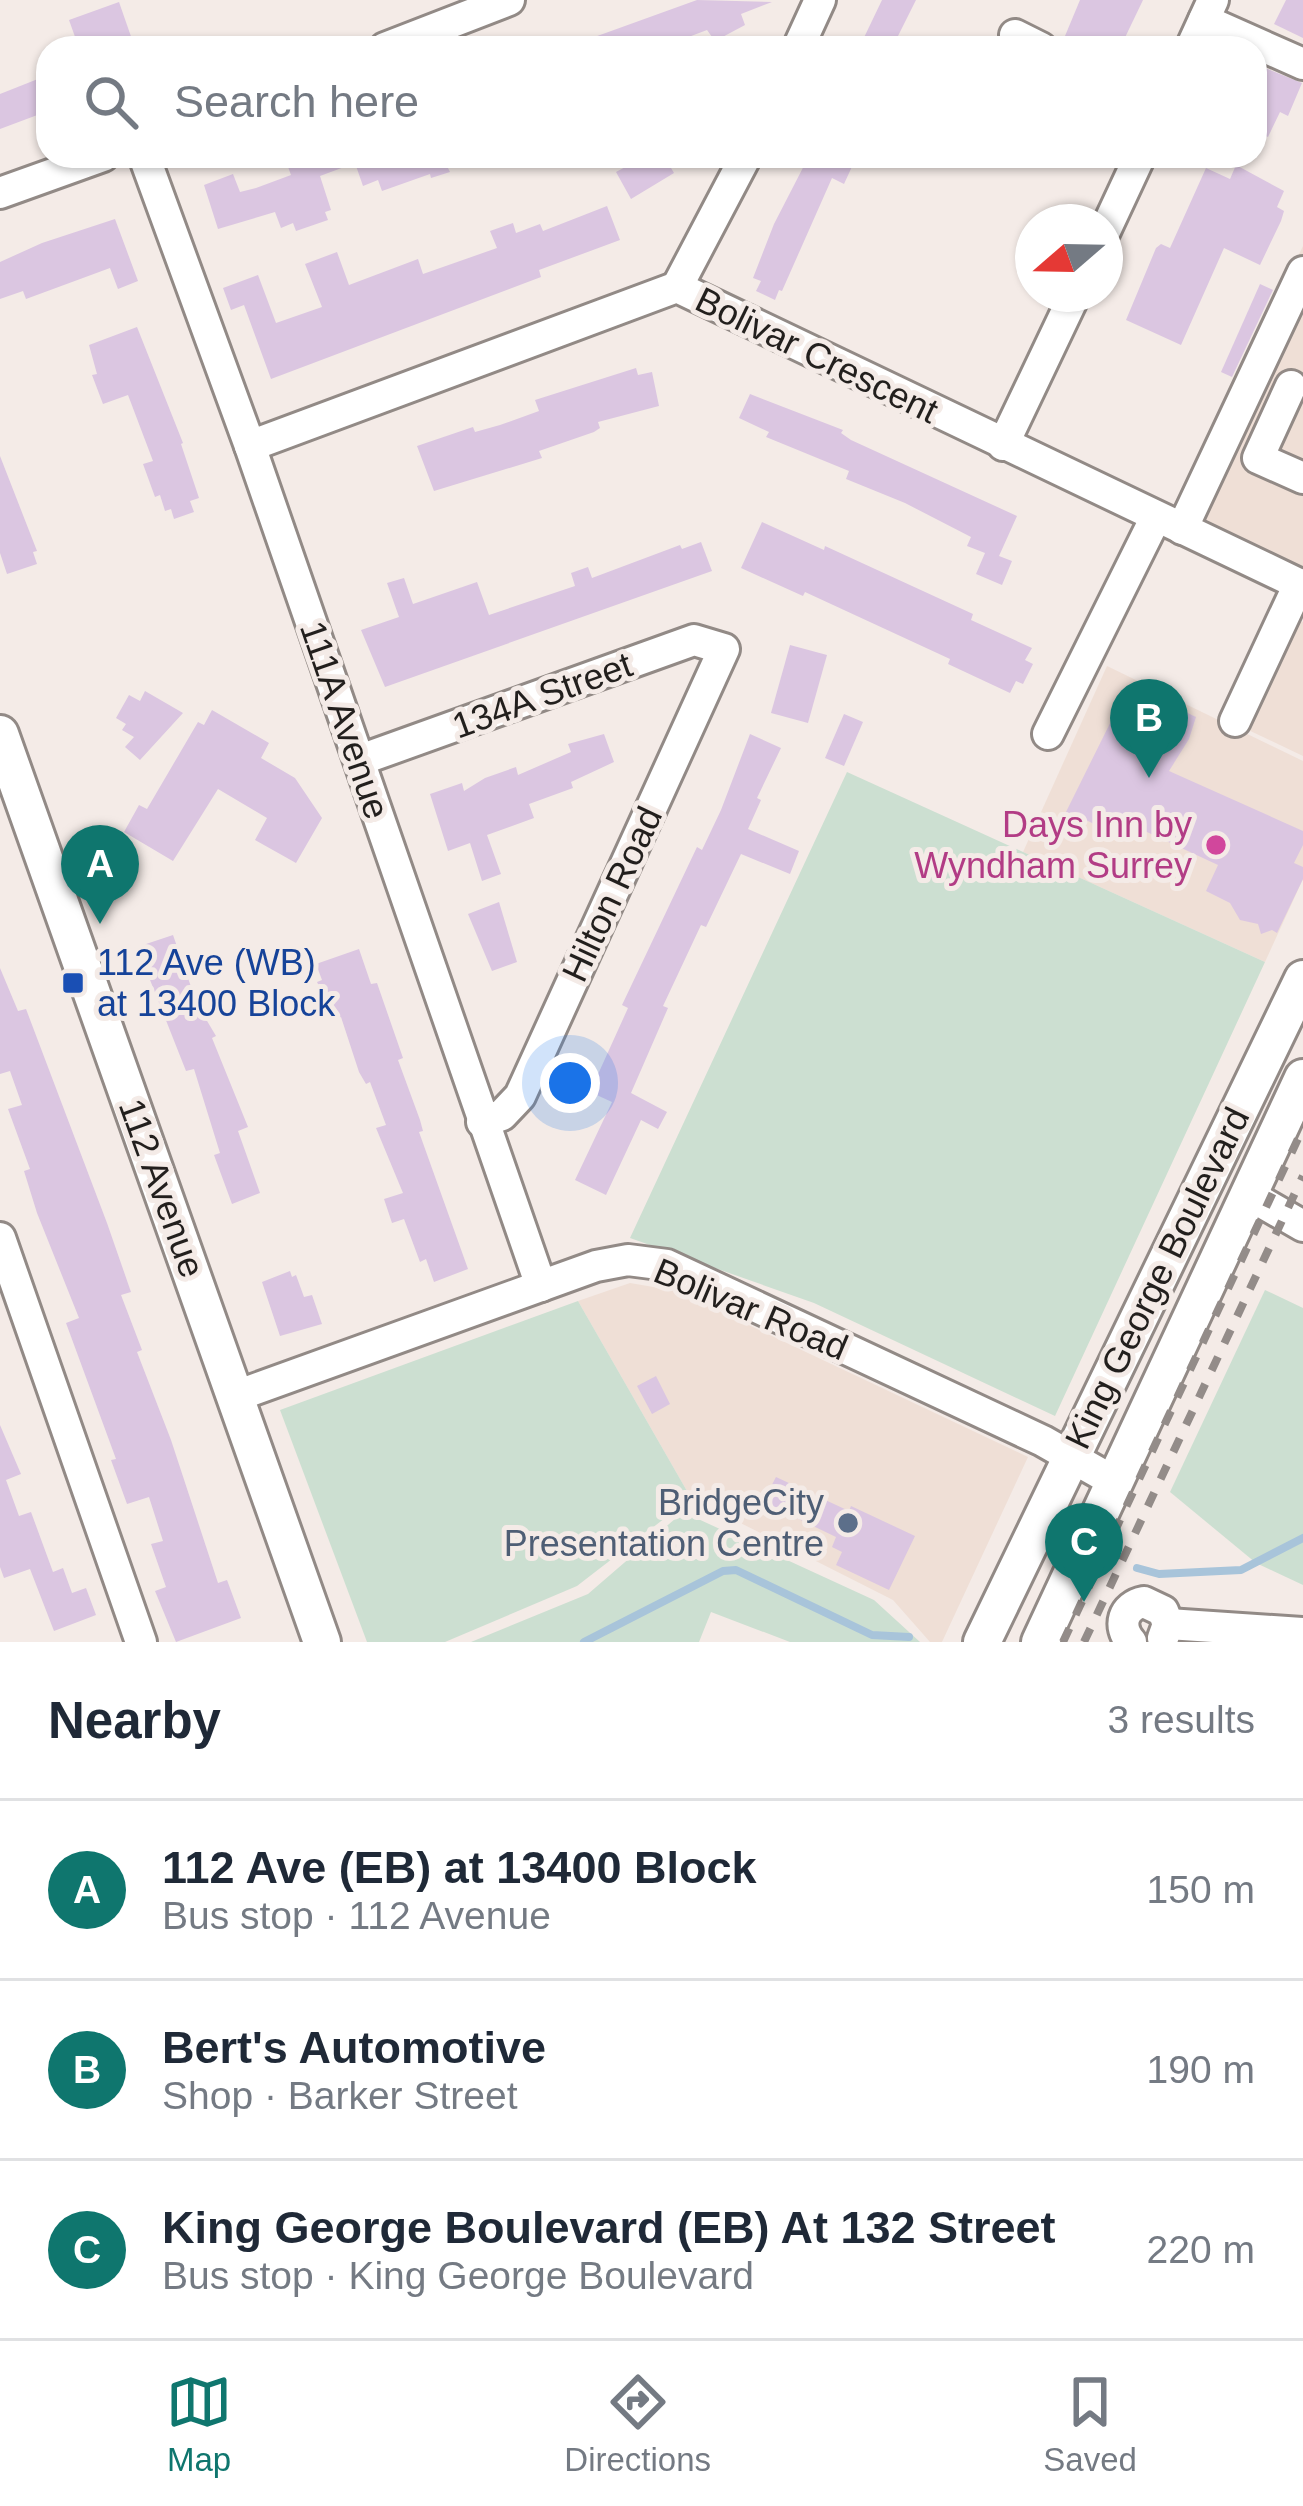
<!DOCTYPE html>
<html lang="en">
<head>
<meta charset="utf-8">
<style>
  :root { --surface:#fff; --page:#f2f2f3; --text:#1f2937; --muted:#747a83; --line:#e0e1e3; --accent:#0f766e }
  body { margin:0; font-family:Helvetica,sans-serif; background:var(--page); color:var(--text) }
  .compass { position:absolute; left:1015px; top:204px; width:108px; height:108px; border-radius:50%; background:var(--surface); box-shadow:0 3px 9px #0004; rotate:250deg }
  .you { position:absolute; left:570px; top:1083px; width:42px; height:42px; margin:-30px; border:9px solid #fff; border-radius:50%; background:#1a73e8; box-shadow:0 0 0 18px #1a73e833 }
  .badge { display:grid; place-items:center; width:78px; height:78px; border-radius:50%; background:var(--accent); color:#fff; font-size:39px; font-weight:700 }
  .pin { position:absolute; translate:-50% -99px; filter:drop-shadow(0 3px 6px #0008) }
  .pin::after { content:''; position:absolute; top:63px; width:42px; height:36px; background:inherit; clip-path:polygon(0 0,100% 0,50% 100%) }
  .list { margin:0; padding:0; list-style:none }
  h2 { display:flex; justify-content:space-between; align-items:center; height:156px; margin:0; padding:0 48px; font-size:51px }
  h2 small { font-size:39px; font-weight:400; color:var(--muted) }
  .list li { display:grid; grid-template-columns:78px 1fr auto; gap:36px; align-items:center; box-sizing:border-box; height:180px; padding:0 48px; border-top:3px solid var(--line) }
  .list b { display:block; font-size:45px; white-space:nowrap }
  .list p { margin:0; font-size:39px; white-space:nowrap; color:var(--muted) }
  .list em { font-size:39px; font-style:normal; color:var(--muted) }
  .icon { flex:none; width:66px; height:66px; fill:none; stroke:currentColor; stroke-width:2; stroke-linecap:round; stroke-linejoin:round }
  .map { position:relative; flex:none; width:1303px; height:1642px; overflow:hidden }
  .search { position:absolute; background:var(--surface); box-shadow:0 3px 9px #0004; left:36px; right:36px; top:36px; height:132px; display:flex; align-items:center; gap:30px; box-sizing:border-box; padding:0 42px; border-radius:36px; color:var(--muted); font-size:45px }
  .sheet { height:696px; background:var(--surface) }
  nav { display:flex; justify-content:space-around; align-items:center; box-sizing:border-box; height:168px; border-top:3px solid var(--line); background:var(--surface); font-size:33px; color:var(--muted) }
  nav a { display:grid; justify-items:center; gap:6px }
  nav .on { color:var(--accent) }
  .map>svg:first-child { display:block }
  .built { fill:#efdfd6 }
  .green { fill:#ccdfd1 }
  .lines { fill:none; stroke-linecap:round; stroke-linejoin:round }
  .stream { stroke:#a8c4da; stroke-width:8 }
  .building { fill:#dbc6e1 }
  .minor-casing { stroke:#928a86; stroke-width:36 }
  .major-casing { stroke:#928a86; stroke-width:42 }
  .minor { stroke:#fff; stroke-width:30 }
  .major { stroke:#fff; stroke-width:36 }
  .rail { stroke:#938c89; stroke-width:8; stroke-dasharray:15 15; stroke-linecap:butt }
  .hotel-dot { fill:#d1479c; stroke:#f4ebe7; stroke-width:4.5 }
  .transit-dot { fill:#1a4fb4; stroke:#f4ebe7; stroke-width:4.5 }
  .service-dot { fill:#5c6f8a; stroke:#f4ebe7; stroke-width:4.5 }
  .labels { text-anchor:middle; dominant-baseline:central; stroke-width:10; stroke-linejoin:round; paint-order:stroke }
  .street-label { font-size:36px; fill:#221f1d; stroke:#f4ebe7 }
  .hotel-label { font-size:36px; fill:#b23c85; stroke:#f4ebe7; text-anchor:end }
  .transit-label { font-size:36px; fill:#164399; stroke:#f4ebe7; text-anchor:start }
  .service-label { font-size:36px; fill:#4e5e75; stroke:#f4ebe7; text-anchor:end }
</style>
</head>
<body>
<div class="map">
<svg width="1303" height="1642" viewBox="0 0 1303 1642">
  <rect width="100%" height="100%" fill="#f4ebe7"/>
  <g class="built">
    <path d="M 1303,246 L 1303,603 L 1160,538 Z"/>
    <path d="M 1292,618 L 1303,622 L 1303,756 L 1242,727 Z"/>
    <path d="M 1107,666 L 1303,761 L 1303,879 L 1265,962 L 1023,852 Z"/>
    <path d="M 630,1283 L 677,1291 L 1028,1457 L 942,1642 L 930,1642 L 893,1600 L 691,1498 L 578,1301 Z"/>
  </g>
  <g class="green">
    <path d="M 847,772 L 1265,962 L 1055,1416 L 814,1303 L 630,1238 Z"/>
    <path d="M 1265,1290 L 1303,1308 L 1303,1585 L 1256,1563 L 1170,1492 Z"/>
    <path d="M 578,1301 L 691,1498 L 577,1586 L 445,1642 L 367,1642 L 280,1410 Z"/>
    <path d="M 683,1512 L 874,1600 L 920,1642 L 790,1642 L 711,1612 L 699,1642 L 471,1642 L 588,1594 Z"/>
  </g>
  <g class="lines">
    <g class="stream">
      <path d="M 1137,1568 L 1159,1574 L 1241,1570 L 1303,1538"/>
      <path d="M 584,1642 L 723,1571 L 736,1570 L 872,1635 L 909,1637"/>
    </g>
  </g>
  <g class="building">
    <path d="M 697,0 L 772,2 L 741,14 L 745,25 L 715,41 L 707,30 L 670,44 L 671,48 L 564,48 Z"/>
    <path d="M 882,0 L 916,0 L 892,48 L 859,48 Z"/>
    <path d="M 1080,0 L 1143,0 L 1120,48 L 1060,48 Z"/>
    <path d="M 1286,0 L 1303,0 L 1303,38 L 1274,24 Z"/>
    <path d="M 119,2 L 135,48 L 79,48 L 69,20 Z"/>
    <path d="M 1255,64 L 1302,83 L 1288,116 L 1280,112 L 1268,137 L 1255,131 Z"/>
    <path d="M 48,75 L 48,111 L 0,129 L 0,94 Z"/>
    <path d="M 284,156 L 474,156 L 475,159 L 448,168 L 450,172 L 431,178 L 430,174 L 382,191 L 378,180 L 363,186 L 355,163 L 320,176 L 331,210 L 325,212 L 328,220 L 296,231 L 293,223 L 281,228 L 275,212 L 218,229 L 204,185 L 233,174 L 240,192 L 256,188 L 291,175 Z"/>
    <path d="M 624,156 L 664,156 L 674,173 L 631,199 L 616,172 L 629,165 Z"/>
    <path d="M 809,156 L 845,156 L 855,160 L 844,184 L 832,178 L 782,291 L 779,290 L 775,300 L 756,291 L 761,281 L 753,278 L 774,224 Z"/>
    <path d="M 1236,165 L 1284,191 L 1277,207 L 1284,211 L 1281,221 L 1260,265 L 1224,248 L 1181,345 L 1126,320 L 1156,248 L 1161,244 L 1170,248 L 1206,168 L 1230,179 Z"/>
    <path d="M 607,206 L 620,240 L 539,270 L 541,277 L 271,379 L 244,305 L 231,310 L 223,288 L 258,275 L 276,323 L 322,307 L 305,264 L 337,252 L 349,285 L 418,259 L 423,274 L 497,248 L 490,231 L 513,223 L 516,233 L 540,224 L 543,231 Z"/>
    <path d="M 115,219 L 138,281 L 118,289 L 110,268 L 26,299 L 23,291 L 0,299 L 0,262 L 42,243 Z"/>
    <path d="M 1260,284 L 1273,290 L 1232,377 L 1221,372 Z"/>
    <path d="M 137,327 L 183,443 L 181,444 L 199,498 L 190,501 L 194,512 L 174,519 L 171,509 L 165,511 L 160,495 L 155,497 L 143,464 L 153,461 L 128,395 L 103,404 L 92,375 L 97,374 L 89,345 Z"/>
    <path d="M 636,368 L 638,375 L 652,372 L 659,406 L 598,422 L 600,428 L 594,432 L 539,451 L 542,458 L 434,491 L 417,446 L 473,427 L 475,432 L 500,425 L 539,411 L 535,400 Z"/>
    <path d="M 750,394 L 843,430 L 841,433 L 851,440 L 1017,516 L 999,556 L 1012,561 L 1002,585 L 976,574 L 985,553 L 967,546 L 971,537 L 905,503 L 846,479 L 849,471 L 766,437 L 769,432 L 739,418 Z"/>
    <path d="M 0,456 L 37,551 L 33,552 L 37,564 L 7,574 L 0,553 Z"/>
    <path d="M 762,522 L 824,550 L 825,546 L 973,614 L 971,620 L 1032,648 L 1025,660 L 1033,664 L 1023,684 L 1016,681 L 1010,693 L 948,664 L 950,659 L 805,592 L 803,596 L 741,568 Z"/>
    <path d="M 701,542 L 712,571 L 385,687 L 361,630 L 399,617 L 387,583 L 404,578 L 413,604 L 477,582 L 489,615 L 575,586 L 571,573 L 588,567 L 592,578 L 680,545 L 682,549 Z"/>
    <path d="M 790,645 L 827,655 L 808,723 L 771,713 Z"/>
    <path d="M 1129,685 L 1196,717 L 1189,739 L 1169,771 L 1303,831 L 1303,845 L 1294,863 L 1303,867 L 1303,879 L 1277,933 L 1272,930 L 1261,934 L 1258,924 L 1240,920 L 1230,903 L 1206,891 L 1218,865 L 1106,813 L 1100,827 L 1088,821 L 1071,829 L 1065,814 Z"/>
    <path d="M 145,691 L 183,713 L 140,760 L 125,747 L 134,737 L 122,730 L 126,724 L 116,718 L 129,695 L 140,701 Z"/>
    <path d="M 212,710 L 269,743 L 261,758 L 295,778 L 322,818 L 296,863 L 255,840 L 267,818 L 218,789 L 173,861 L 124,832 L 139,805 L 147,809 L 198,722 L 204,725 Z"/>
    <path d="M 844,714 L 863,722 L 844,766 L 825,758 Z"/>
    <path d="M 604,734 L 614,762 L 571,782 L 573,788 L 529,804 L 534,818 L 487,835 L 501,874 L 482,881 L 470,843 L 448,851 L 430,794 L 462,783 L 464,791 L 485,778 L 516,767 L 518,775 L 571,752 L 568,744 Z"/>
    <path d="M 750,734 L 781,748 L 757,798 L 761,800 L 748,829 L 799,851 L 790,874 L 741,854 L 706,927 L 701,925 L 663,1006 L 668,1008 L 631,1093 L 667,1112 L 658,1129 L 641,1120 L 606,1195 L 575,1180 L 612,1102 L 590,1092 L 628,1008 L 622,1005 L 697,847 L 702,850 L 721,810 Z"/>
    <path d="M 499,902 L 517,962 L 492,971 L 468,914 Z"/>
    <path d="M 173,935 L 197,1004 L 216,1036 L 212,1038 L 248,1127 L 238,1131 L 260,1193 L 232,1204 L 214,1155 L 220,1153 L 194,1069 L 186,1071 L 137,947 Z"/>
    <path d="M 359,949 L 371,984 L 377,983 L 403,1058 L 398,1060 L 420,1120 L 423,1131 L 419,1132 L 468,1269 L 434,1282 L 426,1259 L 420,1262 L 404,1219 L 392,1223 L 384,1199 L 403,1193 L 376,1128 L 386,1125 L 370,1082 L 366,1084 L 359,1072 L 341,1017 L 335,1019 L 317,982 L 322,980 L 316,964 Z"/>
    <path d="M 0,968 L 18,1011 L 26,1009 L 107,1223 L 131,1292 L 121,1295 L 142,1350 L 137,1352 L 171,1440 L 218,1583 L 227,1580 L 241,1618 L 176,1642 L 155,1591 L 166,1587 L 151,1544 L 163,1541 L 149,1497 L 127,1504 L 111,1460 L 116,1459 L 66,1323 L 79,1318 L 37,1213 L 24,1171 L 30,1169 L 8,1109 L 22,1105 L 10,1071 L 0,1074 Z"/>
    <path d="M 290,1271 L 292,1277 L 296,1275 L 304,1297 L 312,1295 L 322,1324 L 280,1336 L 262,1282 Z"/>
    <path d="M 656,1376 L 670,1404 L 652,1414 L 637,1386 Z"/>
    <path d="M 0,1425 L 21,1474 L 6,1480 L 19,1516 L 31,1512 L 53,1572 L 63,1568 L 72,1593 L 86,1588 L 96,1615 L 54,1631 L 30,1569 L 4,1578 L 0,1567 Z"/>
    <path d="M 776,1477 L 849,1511 L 851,1506 L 915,1536 L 889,1590 L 836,1565 L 842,1552 L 832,1547 L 836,1537 L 763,1502 Z"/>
  </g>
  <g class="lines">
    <g class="minor-casing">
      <g id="minor">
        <path d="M 1204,20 L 1303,64"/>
        <path d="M 1015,35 L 1041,48"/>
        <path d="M 385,48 L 509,0"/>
        <path d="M 798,48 L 820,0"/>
        <path d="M 1191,48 L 1213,0"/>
        <path d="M 144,156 L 250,446 L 541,1286"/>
        <path d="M 0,193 L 103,156"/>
        <path d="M 1105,231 L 1140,156"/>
        <path d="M 677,287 L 746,156"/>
        <path d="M 1291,386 L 1258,458 L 1303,478"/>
        <path d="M 1003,445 L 1075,294"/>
        <path d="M 250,446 L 677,287 L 1303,586"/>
        <path d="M 1182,529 L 1303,272"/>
        <path d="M 1235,721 L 1299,584"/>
        <path d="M 1048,734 L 1156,517"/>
        <path d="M 360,760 L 694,640 L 724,649 L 520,1096 L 502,1115 L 482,1122"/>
        <path d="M 1251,1196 L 1303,1226"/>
        <path d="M 0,1238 L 141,1642"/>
        <path d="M 236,1396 L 596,1266 L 628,1260 L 667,1265 L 1043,1441 L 1115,1482"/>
        <path d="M 1168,1624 L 1303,1633"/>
        <path d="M 1131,1642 C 1117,1626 1123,1606 1144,1602 L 1163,1611 L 1168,1624 L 1163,1638"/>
      </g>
    </g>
    <g class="major-casing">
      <g id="major">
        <path d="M 0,734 L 322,1642"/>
        <path d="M 982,1642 L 1303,979"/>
        <path d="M 1040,1642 L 1303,1078"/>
      </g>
    </g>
    <use href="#minor" class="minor"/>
    <use href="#major" class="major"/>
    <g class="rail">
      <path d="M 1063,1642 L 1303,1128"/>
      <path d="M 1084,1642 L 1303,1176"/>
    </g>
  </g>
  <circle class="hotel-dot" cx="1216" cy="845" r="12"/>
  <rect class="transit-dot" x="61" y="971" width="24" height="24" rx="6"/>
  <circle class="service-dot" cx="848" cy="1523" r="12"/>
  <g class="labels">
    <g class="street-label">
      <text transform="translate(817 355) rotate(26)">Bolivar Crescent</text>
      <text transform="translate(542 695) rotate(-20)">134A Street</text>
      <text transform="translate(345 720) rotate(71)">111A Avenue</text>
      <text transform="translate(612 894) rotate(-65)">Hilton Road</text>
      <text transform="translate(162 1188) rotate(70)">112 Avenue</text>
      <text transform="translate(1157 1278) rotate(-64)">King George Boulevard</text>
      <text transform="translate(751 1309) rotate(23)">Bolivar Road</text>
    </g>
    <g class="hotel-label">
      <text x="1192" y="824">Days Inn by<tspan x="1192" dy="41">Wyndham Surrey</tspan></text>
    </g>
    <g class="transit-label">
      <text x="97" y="962">112 Ave (WB)<tspan x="97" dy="41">at 13400 Block</tspan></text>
    </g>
    <g class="service-label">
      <text x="824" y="1502">BridgeCity<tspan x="824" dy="41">Presentation Centre</tspan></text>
    </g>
  </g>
</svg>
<svg class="compass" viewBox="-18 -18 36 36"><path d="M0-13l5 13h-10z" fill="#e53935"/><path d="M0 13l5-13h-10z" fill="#747a83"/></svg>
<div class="you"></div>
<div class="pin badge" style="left:100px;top:924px">A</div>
<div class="pin badge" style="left:1149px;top:778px">B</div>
<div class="pin badge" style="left:1084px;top:1602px">C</div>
<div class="search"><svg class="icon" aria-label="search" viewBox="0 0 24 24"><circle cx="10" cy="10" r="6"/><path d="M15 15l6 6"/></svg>Search here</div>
</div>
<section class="sheet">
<h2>Nearby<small>3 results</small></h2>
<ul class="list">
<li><span class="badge">A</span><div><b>112 Ave (EB) at 13400 Block</b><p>Bus stop · 112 Avenue</p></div><em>150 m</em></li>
<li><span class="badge">B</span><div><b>Bert's Automotive</b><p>Shop · Barker Street</p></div><em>190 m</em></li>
<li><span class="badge">C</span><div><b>King George Boulevard (EB) At 132 Street</b><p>Bus stop · King George Boulevard</p></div><em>220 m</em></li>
</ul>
</section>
<nav>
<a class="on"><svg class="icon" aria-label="map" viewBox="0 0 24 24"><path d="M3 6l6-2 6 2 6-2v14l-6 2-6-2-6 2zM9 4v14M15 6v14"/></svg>Map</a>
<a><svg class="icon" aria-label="directions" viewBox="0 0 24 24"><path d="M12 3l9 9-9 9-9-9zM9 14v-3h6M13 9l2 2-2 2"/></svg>Directions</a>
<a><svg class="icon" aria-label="saved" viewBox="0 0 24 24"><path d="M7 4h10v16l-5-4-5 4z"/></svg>Saved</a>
</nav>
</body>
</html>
